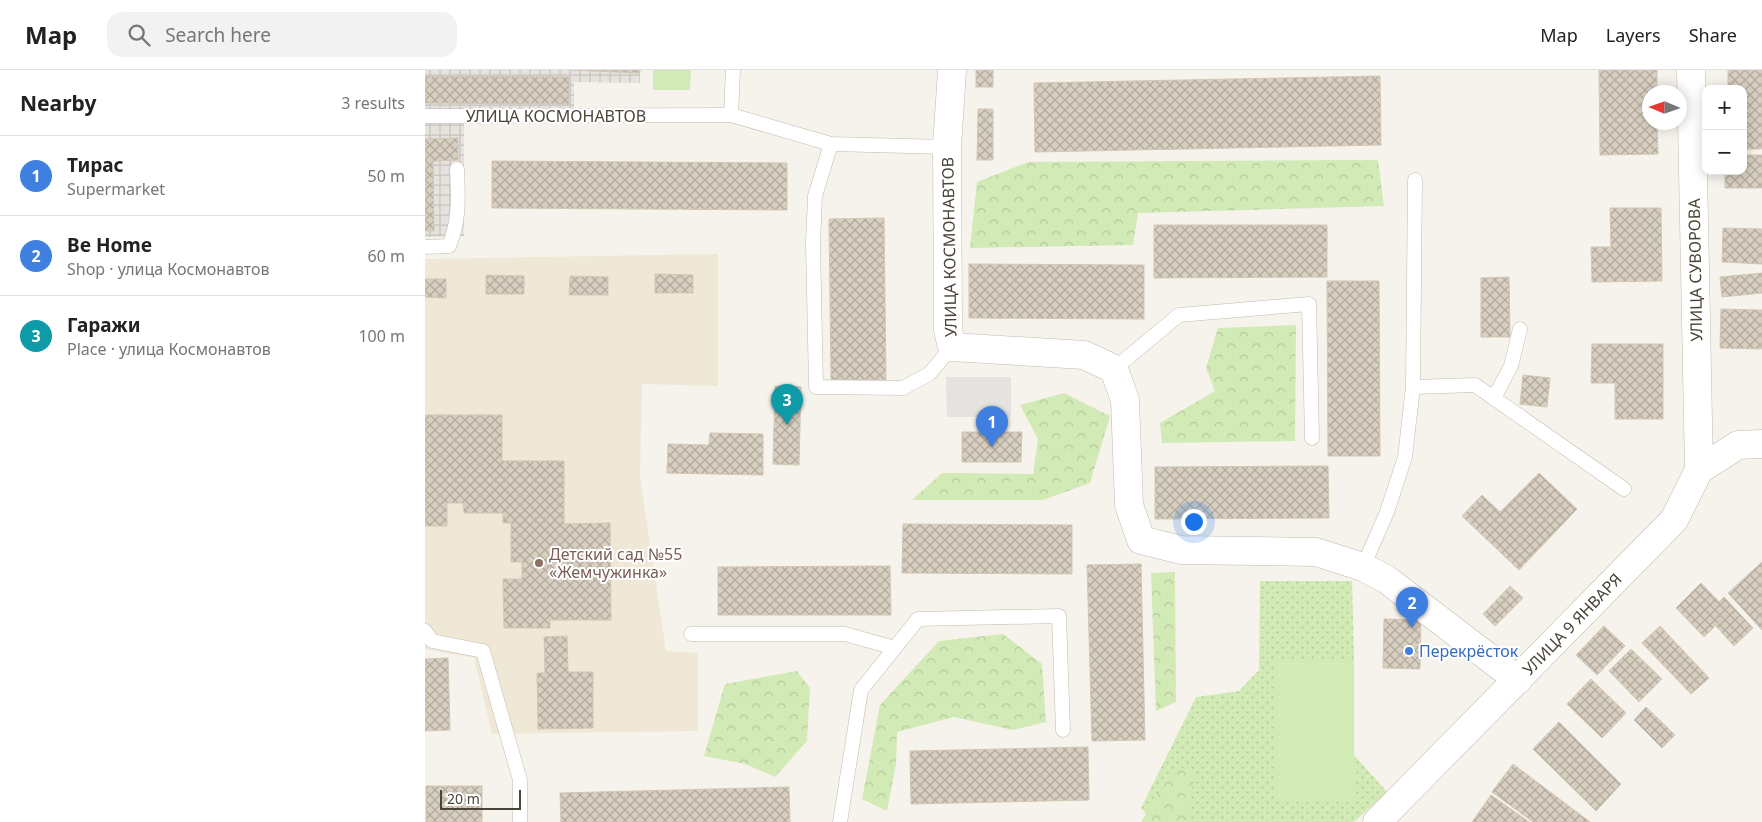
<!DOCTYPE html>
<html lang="en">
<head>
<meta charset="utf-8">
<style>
  :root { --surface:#fff; --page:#f2f2f2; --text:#222; --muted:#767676; --line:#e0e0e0; --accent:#fc3f1d }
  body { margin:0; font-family:"Noto Sans",sans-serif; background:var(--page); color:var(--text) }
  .controls { position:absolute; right:15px; top:15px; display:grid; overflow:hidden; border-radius:10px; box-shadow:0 2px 12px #0003 }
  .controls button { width:45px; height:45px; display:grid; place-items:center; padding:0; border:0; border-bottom:1px solid var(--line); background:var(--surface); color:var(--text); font:25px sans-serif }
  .compass { position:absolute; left:1217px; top:15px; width:45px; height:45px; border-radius:50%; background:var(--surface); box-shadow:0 2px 12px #0003; rotate:272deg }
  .scale { position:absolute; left:15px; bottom:12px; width:81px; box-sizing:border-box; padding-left:5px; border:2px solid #4b4439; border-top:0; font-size:14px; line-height:18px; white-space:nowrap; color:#4b4439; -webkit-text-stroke:4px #fff; paint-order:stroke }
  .you { position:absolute; left:768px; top:451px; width:18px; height:18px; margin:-12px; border:4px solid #fff; border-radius:50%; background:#1a73e8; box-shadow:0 0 0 8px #1a73e833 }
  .badge { display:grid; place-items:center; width:32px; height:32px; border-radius:50%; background:var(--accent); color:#fff; font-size:16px; font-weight:700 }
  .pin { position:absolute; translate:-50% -41px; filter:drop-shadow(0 1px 2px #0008) }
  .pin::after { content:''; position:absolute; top:26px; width:18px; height:15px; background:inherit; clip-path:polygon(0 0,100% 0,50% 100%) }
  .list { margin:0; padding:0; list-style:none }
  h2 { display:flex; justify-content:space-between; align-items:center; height:65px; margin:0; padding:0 20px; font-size:21px }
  h2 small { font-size:16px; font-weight:400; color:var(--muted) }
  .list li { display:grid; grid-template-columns:32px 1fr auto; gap:15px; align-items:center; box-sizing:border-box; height:80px; padding:0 20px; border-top:1px solid var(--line) }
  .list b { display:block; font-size:19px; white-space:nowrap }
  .list p { margin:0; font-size:16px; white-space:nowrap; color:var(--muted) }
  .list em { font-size:16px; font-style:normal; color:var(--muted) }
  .icon { flex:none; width:28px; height:28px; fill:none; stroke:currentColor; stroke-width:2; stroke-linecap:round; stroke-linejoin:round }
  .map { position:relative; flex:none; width:1337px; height:752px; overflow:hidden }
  header { display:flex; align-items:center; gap:30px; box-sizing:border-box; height:70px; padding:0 25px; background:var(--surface); border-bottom:1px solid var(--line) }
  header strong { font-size:24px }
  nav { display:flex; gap:28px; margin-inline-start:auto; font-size:18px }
  .search { width:350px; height:45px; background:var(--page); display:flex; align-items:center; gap:12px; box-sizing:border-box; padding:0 18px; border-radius:15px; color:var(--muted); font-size:19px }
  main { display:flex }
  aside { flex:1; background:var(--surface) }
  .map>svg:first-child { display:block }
  .industrial { fill:url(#industrial-grid) }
  .education { fill:#efe8d6 }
  .grass { fill:url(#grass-dots) }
  .forest { fill:url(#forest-crowns) }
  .park { fill:#d2eab5 }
  .parking { fill:#e5e3e0 }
  .building { fill:url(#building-cross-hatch); stroke:#d3c7b4 }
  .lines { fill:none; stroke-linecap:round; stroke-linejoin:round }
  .service-casing { stroke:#c2bbae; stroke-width:15 }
  .minor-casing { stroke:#c2bbae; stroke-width:29 }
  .service { stroke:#fff; stroke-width:14 }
  .minor { stroke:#fff; stroke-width:28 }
  .education-dot { fill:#8d6e63; stroke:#fff; stroke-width:2 }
  .shop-dot { fill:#3f7fe0; stroke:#fff; stroke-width:2 }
  .labels { text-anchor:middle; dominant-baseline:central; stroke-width:4; stroke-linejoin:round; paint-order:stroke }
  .street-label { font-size:16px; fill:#4b4439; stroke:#fff }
  .education-label { font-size:16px; fill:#785e54; stroke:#fff; text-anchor:start }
  .shop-label { font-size:16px; fill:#366cbe; stroke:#fff; text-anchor:start }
</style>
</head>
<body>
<header>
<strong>Map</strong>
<div class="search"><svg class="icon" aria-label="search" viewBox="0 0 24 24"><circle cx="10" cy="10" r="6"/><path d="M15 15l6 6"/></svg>Search here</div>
<nav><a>Map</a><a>Layers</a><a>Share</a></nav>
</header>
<main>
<aside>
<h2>Nearby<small>3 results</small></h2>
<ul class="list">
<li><span class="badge" style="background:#3f7fe0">1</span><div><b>Тирас</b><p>Supermarket</p></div><em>50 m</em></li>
<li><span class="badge" style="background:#3f7fe0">2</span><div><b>Be Home</b><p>Shop · улица Космонавтов</p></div><em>60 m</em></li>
<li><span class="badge" style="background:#0f9aa8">3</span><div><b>Гаражи</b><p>Place · улица Космонавтов</p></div><em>100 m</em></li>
</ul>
</aside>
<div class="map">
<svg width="1337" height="752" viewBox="0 0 1337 752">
  <defs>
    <pattern id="industrial-grid" width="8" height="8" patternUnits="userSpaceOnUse" patternTransform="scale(1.25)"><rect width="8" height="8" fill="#e6e2dd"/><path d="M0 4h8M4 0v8" fill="none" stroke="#c7c3be"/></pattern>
    <pattern id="grass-dots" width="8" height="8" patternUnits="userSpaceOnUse" patternTransform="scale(1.25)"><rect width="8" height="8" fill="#d2eab5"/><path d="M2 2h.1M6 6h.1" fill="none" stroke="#b6ca9c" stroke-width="1.8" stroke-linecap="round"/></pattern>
    <pattern id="forest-crowns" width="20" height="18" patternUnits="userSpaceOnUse" patternTransform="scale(1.25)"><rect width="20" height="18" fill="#d2eab5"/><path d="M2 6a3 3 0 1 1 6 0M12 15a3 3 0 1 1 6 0" fill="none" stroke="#b6ca9c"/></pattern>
    <pattern id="building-cross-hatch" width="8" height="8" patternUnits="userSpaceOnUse" patternTransform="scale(1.25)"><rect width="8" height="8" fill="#d8cfc1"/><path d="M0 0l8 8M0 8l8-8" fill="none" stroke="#b1aa9e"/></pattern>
  </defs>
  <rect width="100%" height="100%" fill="#f6f3ec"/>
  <path class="industrial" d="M 0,0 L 215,0 L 215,13 L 149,12 L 149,39 L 39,38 L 39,166 L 0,167 Z"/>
  <path class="education" d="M 293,184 L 293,316 L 217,314 L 215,407 L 241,581 L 273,583 L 273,661 L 67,664 L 49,588 L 0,579 L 0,189 Z"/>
  <path class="grass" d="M 835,511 L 927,511 L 929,589 L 850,589 L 929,732 L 929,685 L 962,722 L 929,752 L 728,752 L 716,738 L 771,627 L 814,621 L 834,600 Z"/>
  <g class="forest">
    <path d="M 953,90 L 959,136 L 713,143 L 708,175 L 545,178 L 552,112 L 603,92 Z"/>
    <path d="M 871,255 L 870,371 L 737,373 L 735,353 L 790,321 L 781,298 L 793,258 Z"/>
    <path d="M 639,323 L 685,346 L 665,413 L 618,430 L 487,430 L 517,403 L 608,404 L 613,369 L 595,335 Z"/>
    <path d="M 750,502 L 751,632 L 731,641 L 726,503 Z"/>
    <path d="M 578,564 L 617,594 L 621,652 L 588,660 L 529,647 L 472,662 L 471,694 L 462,741 L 437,729 L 455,635 L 514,571 Z"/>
    <path d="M 372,601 L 385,618 L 382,671 L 350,707 L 320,694 L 279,686 L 300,614 Z"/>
    <path d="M 750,696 L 770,701 L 762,750 L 764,752 L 716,752 Z"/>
  </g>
  <g class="park">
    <path d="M 228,0 L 266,0 L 265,20 L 228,20 Z"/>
    <rect x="850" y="589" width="79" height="143"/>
  </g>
  <path class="parking" d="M 521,307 L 586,307 L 586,347 L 522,347 Z"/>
  <g class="building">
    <path d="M 146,0 L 215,0 L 215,3 Z"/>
    <rect x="551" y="0" width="17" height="17"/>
    <path d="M 1174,0 L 1232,0 L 1232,22 L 1224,22 L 1224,52 L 1232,52 L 1233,84 L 1175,85 Z"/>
    <path d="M 1303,0 L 1337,0 L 1337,79 L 1318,79 L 1318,19 L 1303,19 Z"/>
    <path d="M 0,6 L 144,7 L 144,34 L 0,33 Z"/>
    <path d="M 955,6 L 956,75 L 610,82 L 609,13 Z"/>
    <path d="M 553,39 L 568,39 L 568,90 L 552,90 Z"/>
    <path d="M 33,68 L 33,90 L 8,91 L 9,161 L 0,161 L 0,69 Z"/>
    <path d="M 1318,85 L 1337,85 L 1337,118 L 1300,118 L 1300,101 L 1318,101 Z"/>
    <path d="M 67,91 L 362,93 L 362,140 L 67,138 Z"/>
    <path d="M 1185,138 L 1236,138 L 1237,211 L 1167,212 L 1166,177 L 1186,177 Z"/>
    <path d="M 459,148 L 461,310 L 406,310 L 404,149 Z"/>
    <path d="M 729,155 L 902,155 L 902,207 L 729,208 Z"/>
    <path d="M 1298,158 L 1337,159 L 1337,194 L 1297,192 Z"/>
    <path d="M 544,194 L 719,195 L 719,249 L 544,248 Z"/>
    <path d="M 1337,203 L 1337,223 L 1297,227 L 1295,207 Z"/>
    <path d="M 230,204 L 268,205 L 268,223 L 230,223 Z"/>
    <path d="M 61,205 L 99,206 L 99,224 L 61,224 Z"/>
    <path d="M 145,206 L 183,207 L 183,225 L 144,225 Z"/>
    <path d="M 1084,207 L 1085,267 L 1056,267 L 1056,208 Z"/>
    <path d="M 0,209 L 21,209 L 21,228 L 0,227 Z"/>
    <path d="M 902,211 L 954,211 L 955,386 L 903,386 Z"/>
    <path d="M 1296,239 L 1337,240 L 1337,279 L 1295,278 Z"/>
    <path d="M 1167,274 L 1238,274 L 1238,349 L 1190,349 L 1190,313 L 1166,313 Z"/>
    <path d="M 1098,305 L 1125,308 L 1122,337 L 1095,334 Z"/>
    <path d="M 350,316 L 376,317 L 374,395 L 348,394 Z"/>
    <path d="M 0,345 L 77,345 L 77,391 L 139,391 L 139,454 L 185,453 L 186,550 L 125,550 L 125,558 L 79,558 L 78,509 L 97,509 L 97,492 L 86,492 L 86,453 L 78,453 L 78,443 L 39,443 L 38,433 L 22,433 L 22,456 L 0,456 Z"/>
    <path d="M 537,362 L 597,362 L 596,392 L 537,392 Z"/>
    <path d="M 285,363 L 338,364 L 338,405 L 242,403 L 243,374 L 284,375 Z"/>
    <path d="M 903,396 L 904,448 L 730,449 L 730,397 Z"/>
    <path d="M 1114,403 L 1152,439 L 1094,500 L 1037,446 L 1057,425 L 1075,442 Z"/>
    <path d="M 478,454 L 647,455 L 647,504 L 477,503 Z"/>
    <path d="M 1337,492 L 1337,560 L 1303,523 Z"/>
    <path d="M 716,494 L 720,670 L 667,671 L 662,495 Z"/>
    <path d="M 465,496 L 466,545 L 293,545 L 293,497 Z"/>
    <path d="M 1276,513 L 1304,542 L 1279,567 L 1251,538 Z"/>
    <path d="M 1085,516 L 1098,528 L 1070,556 L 1058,544 Z"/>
    <path d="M 1299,527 L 1328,558 L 1309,576 L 1291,556 L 1304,542 L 1294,532 Z"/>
    <path d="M 959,549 L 996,550 L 995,599 L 958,598 Z"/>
    <path d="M 1179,556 L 1200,576 L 1172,605 L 1151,585 Z"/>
    <path d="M 1235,556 L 1284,608 L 1266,624 L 1217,573 Z"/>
    <path d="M 142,566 L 143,602 L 168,602 L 168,658 L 113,659 L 112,603 L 120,603 L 119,567 Z"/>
    <path d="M 1206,579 L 1237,609 L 1214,632 L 1184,601 Z"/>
    <path d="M 23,588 L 25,660 L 0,661 L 0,589 Z"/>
    <path d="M 1166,609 L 1201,643 L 1177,668 L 1142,634 Z"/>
    <path d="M 1221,637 L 1250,665 L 1237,678 L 1209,650 Z"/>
    <path d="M 1134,652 L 1196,714 L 1171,741 L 1108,679 Z"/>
    <path d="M 663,677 L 664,730 L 486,734 L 485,681 Z"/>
    <path d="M 1088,694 L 1165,752 L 1108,752 L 1067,722 Z"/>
    <rect x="1" y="716" width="56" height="36"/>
    <path d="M 364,717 L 365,752 L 136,752 L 135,723 Z"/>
    <path d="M 1066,725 L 1104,752 L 1047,752 Z"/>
  </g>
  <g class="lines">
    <g class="service-casing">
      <g id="service">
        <path d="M 306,45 L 308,0"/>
        <path d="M 0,46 L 306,45 L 406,74 L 522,77"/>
        <path d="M 406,74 L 390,126 L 388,173 L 391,317 L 478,318 L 504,304 L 527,277"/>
        <path d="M 0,177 L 24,176 C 35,150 33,126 32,99"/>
        <path d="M 689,299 L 754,245 L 884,234 L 887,368"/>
        <path d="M 988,317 L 1050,315 L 1199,419"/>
        <path d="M 1069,328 L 1086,296 L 1095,259"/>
        <path d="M 938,497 L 962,442 L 980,387 L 988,317 L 990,110"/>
        <path d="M 0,561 L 7,571 L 58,581 L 95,710 L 95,752"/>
        <path d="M 266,564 L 420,564 L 470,578"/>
        <path d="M 415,752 L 436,620 L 493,549 L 634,546 L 638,660"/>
      </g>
    </g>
    <g class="minor-casing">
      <g id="minor">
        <path d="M 527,0 L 522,77 L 523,260 L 527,277 L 659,285 L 689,299 L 700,330 L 704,435 L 716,470 L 756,480 L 891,482 L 938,497 L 961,509 L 1093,610"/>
        <path d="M 1266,0 L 1274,400"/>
        <path d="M 952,752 L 1249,450 L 1274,400 L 1313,375 L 1337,374"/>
      </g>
    </g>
    <use href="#service" class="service"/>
    <use href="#minor" class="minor"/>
  </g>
  <circle class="education-dot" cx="114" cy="493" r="5"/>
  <circle class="shop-dot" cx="984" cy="581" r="5"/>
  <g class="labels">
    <g class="street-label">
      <text x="131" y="46">УЛИЦА КОСМОНАВТОВ</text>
      <text transform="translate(524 177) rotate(-91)">УЛИЦА КОСМОНАВТОВ</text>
      <text transform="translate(1270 200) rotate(-91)">УЛИЦА СУВОРОВА</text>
      <text transform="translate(1147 554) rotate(-46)">УЛИЦА 9 ЯНВАРЯ</text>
    </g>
    <g class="education-label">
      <text x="124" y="484">Детский сад №55<tspan x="124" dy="18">«Жемчужинка»</tspan></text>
    </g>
    <g class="shop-label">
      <text x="994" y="581">Перекрёсток</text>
    </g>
  </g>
</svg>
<div class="controls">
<button>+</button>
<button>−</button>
</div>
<svg class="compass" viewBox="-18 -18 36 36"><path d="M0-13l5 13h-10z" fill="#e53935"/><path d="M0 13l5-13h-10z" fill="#767676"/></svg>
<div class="scale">20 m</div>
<div class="you"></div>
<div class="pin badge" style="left:567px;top:377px;background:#3f7fe0">1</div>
<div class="pin badge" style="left:987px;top:558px;background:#3f7fe0">2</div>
<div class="pin badge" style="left:362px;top:355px;background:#0f9aa8">3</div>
</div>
</main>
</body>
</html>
